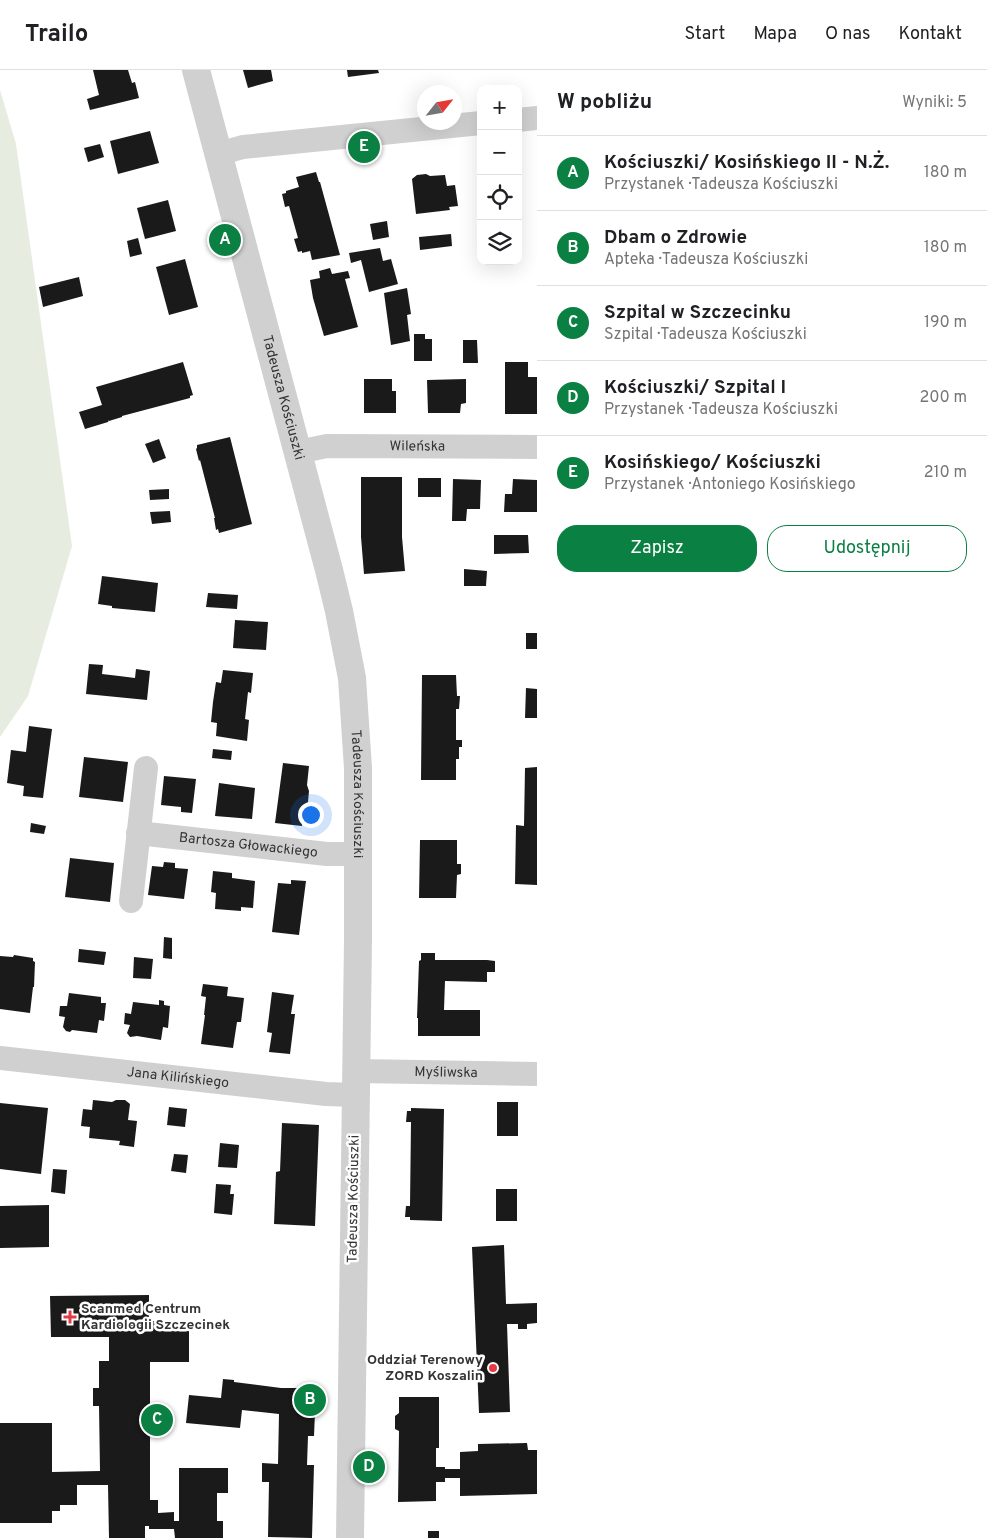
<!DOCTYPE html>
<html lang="pl">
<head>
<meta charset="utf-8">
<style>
  :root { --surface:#fff; --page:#f6f6f6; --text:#202124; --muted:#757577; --line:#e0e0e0; --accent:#0b8043 }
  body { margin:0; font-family:Overpass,sans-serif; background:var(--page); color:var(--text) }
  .controls { position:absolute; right:15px; top:15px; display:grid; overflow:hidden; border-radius:10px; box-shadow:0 5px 20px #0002 }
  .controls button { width:45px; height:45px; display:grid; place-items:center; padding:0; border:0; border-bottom:1px solid var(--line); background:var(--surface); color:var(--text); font:25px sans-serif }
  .compass { position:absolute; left:417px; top:15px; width:45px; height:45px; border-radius:50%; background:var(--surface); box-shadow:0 5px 20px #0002; rotate:59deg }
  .you { position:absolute; left:310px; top:744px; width:18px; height:18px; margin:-12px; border:4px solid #fff; border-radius:50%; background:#1a73e8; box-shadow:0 0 0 8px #1a73e833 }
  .badge { display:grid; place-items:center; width:32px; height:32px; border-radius:50%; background:var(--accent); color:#fff; font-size:16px; font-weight:700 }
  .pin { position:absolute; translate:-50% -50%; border:2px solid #fff; box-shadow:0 1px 5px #0006 }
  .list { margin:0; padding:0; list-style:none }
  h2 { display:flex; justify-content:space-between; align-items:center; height:65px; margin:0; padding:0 20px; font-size:21px }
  h2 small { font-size:16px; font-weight:400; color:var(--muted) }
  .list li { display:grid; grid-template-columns:32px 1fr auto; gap:15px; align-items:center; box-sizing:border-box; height:75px; padding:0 20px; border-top:1px solid var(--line) }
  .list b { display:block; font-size:19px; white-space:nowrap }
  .list p { margin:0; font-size:16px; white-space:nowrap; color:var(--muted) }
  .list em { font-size:16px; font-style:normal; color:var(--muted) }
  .actions { display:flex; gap:10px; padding:15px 20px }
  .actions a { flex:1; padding:11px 0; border:1px solid var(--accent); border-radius:20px; text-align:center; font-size:18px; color:var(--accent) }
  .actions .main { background:var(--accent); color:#fff }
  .icon { flex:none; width:28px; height:28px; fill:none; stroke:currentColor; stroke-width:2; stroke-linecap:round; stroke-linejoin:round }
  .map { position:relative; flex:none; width:537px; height:1468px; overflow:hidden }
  header { display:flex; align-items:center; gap:30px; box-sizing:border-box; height:70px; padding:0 25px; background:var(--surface); border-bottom:1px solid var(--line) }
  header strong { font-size:24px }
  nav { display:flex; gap:28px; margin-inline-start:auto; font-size:18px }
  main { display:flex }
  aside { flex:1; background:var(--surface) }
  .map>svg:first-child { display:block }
  .green { fill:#e6ecdf }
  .building { fill:#1a1a1a }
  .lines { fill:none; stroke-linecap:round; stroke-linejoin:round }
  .minor { stroke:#d0d0d0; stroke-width:24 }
  .tertiary { stroke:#d0d0d0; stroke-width:28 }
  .poi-dot { fill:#e63946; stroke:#fff; stroke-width:2 }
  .labels { text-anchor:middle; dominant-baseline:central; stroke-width:5; stroke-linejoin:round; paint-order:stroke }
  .street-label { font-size:14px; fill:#333; stroke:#fff }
  .poi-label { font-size:14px; font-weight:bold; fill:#333; stroke:#fff; text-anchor:start }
</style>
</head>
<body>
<header>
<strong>Trailo</strong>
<nav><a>Start</a><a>Mapa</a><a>O nas</a><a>Kontakt</a></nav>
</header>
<main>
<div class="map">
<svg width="537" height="1468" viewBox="0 0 537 1468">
  <rect width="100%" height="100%" fill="#fff"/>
  <path class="green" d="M 0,20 L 16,74 L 72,476 L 28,626 L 0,667 Z"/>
  <g class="building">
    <path d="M 93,0 L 128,0 L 132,13 L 135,12 L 139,28 L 90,40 L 87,29 L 99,25 Z"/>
    <path d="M 243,0 L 271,0 L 273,11 L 248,18 Z"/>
    <path d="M 347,0 L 378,0 L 379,3 L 348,7 Z"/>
    <path d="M 150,61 L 159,93 L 118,104 L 110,71 Z"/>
    <path d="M 100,74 L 104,87 L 88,92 L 84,78 Z"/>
    <path d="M 316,102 L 319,112 L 320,112 L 340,185 L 312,190 L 310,181 L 302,183 L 302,181 L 298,182 L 294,169 L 298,168 L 289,136 L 285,137 L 282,124 L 286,123 L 286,121 L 299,117 L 296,107 Z"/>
    <path d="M 426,104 L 430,106 L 445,105 L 447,116 L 455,115 L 458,136 L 449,137 L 450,140 L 416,144 L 412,109 L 417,105 Z"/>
    <path d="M 518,109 L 520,109 L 522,135 L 518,136 Z"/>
    <path d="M 168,130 L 176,161 L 145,169 L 137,138 Z"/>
    <path d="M 387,151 L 389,167 L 373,170 L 370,154 Z"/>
    <path d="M 451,164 L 452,176 L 420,180 L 419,167 Z"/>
    <path d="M 138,168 L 142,184 L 130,187 L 127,171 Z"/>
    <path d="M 380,178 L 383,191 L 391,189 L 398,214 L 369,222 L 361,190 L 351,193 L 349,183 Z"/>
    <path d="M 185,189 L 198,237 L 169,245 L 156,197 Z"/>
    <path d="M 330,198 L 332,204 L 348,201 L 350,208 L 345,209 L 358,257 L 324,266 L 313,228 L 310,210 L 320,208 L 319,201 Z"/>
    <path d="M 79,207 L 83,226 L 43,237 L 39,217 Z"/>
    <path d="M 407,218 L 411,244 L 407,245 L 410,271 L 391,275 L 384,223 Z"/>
    <path d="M 414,264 L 425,264 L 425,269 L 432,269 L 432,291 L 414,291 Z"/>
    <path d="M 463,270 L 477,270 L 478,293 L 463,293 Z"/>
    <path d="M 183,292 L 193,325 L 190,326 L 190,328 L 122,346 L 122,347 L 109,351 L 109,350 L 108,352 L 85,359 L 79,342 L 102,335 L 96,317 Z"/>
    <path d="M 505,292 L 528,292 L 528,307 L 537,307 L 537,344 L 505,344 Z"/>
    <path d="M 364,309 L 392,309 L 392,321 L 396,321 L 396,343 L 364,343 Z"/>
    <path d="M 466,309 L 466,333 L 461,334 L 460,343 L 428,343 L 427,310 Z"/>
    <path d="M 230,367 L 252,454 L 219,463 L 218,459 L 216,460 L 214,448 L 215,448 L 200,390 L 199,391 L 196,379 L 197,378 L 197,375 Z"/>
    <path d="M 159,369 L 166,388 L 153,393 L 145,374 Z"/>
    <path d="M 361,407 L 402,407 L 402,467 L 405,501 L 364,504 L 361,467 Z"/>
    <rect x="418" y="408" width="23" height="19"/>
    <path d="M 453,409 L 481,410 L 480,439 L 467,439 L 466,451 L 452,451 Z"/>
    <path d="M 513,409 L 537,410 L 537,442 L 504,442 L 505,424 L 512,424 Z"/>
    <path d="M 169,419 L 169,429 L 150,430 L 149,420 Z"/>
    <path d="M 170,441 L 171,452 L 152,454 L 150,442 Z"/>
    <path d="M 494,465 L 528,465 L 529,483 L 494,484 Z"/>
    <path d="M 464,499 L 487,501 L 486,516 L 464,516 Z"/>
    <path d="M 102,506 L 158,513 L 155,542 L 112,538 L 112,536 L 98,534 Z"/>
    <path d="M 208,523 L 238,525 L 237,539 L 206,537 Z"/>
    <path d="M 235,550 L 268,552 L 266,580 L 233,578 Z"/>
    <rect x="526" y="563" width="11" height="16"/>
    <path d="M 89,594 L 103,595 L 102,604 L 119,606 L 135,608 L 136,599 L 150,601 L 147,630 L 86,624 Z"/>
    <path d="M 223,600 L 253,603 L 251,623 L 248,622 L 245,649 L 249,650 L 247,671 L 216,666 L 217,653 L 211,652 L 213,632 L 216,612 L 221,613 Z"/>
    <path d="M 422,605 L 456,605 L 457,626 L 460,626 L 459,639 L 456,639 L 456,670 L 462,670 L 462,677 L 459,677 L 459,689 L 456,689 L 456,710 L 421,710 Z"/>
    <path d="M 526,618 L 537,619 L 537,648 L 525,648 Z"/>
    <path d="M 29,656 L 52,659 L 43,728 L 23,726 L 24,716 L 7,713 L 11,680 L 26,682 Z"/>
    <path d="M 213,679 L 232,681 L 231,690 L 212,688 Z"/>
    <path d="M 84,687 L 128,692 L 123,732 L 79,727 Z"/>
    <path d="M 283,693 L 309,696 L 307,715 L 309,721 L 308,732 L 304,737 L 302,756 L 275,753 Z"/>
    <path d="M 537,697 L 537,815 L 515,814 L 516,755 L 524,756 L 525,698 Z"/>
    <path d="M 164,706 L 196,709 L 192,743 L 181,742 L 181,737 L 161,735 Z"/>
    <path d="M 219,713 L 255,718 L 252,749 L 215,746 Z"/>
    <path d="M 31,753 L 46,756 L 44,764 L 30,762 Z"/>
    <path d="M 420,770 L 457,770 L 457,794 L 461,794 L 461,804 L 457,805 L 456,828 L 419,828 Z"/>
    <path d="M 70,788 L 114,793 L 110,832 L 65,827 Z"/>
    <path d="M 164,792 L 175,793 L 175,798 L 188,799 L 184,829 L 148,825 L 152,796 L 163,797 Z"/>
    <path d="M 213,801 L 232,803 L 232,808 L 255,811 L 253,838 L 241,837 L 241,841 L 215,839 L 216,823 L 211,822 Z"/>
    <path d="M 291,810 L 306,811 L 299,865 L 272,862 L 278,813 L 291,814 Z"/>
    <path d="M 164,867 L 172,868 L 172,889 L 163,888 Z"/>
    <path d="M 79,879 L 106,882 L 104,895 L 78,892 Z"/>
    <path d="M 421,883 L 435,883 L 435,890 L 487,890 L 495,891 L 495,902 L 487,902 L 487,912 L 445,911 L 444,940 L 480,940 L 480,966 L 418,966 L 418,948 L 417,948 L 419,891 L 421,890 Z"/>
    <path d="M 14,885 L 33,888 L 33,891 L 35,892 L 34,917 L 33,917 L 30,943 L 0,939 L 0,886 L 13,887 Z"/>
    <path d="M 134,887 L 153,889 L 151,909 L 133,908 Z"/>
    <path d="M 203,914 L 228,917 L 227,926 L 244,928 L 241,952 L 237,952 L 233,978 L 201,974 L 205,945 L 204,945 L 206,927 L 201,926 Z"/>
    <path d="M 272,922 L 294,925 L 291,944 L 295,944 L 290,984 L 269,982 L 272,963 L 267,962 Z"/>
    <path d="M 69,923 L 101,927 L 101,933 L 106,933 L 104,951 L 99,950 L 97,963 L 72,960 L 70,962 L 66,961 L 63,957 L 65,947 L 59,946 L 60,936 L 67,936 Z"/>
    <path d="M 159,930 L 164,931 L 164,935 L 170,936 L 168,958 L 163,957 L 161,970 L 137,966 L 130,967 L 127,963 L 130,955 L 124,954 L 125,943 L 131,944 L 133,932 L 159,935 Z"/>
    <path d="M 93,1030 L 112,1032 L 116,1030 L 125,1030 L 130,1034 L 128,1050 L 137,1051 L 134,1077 L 119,1075 L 120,1071 L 89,1068 L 90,1057 L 81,1056 L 83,1039 L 92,1040 Z"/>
    <rect x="497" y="1032" width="21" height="34"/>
    <path d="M 0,1033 L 48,1038 L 41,1104 L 0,1099 Z"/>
    <path d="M 169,1037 L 187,1039 L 185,1057 L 167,1055 Z"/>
    <path d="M 411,1038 L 444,1039 L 442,1151 L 410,1150 L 410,1147 L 405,1147 L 406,1136 L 410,1136 L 411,1052 L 406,1052 L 407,1041 L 411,1041 Z"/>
    <path d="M 282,1053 L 319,1055 L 315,1156 L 274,1154 L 276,1102 L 280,1101 Z"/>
    <path d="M 220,1073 L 239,1075 L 237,1098 L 218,1097 Z"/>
    <path d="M 174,1084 L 188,1085 L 186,1103 L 171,1101 Z"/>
    <path d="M 53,1099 L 67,1100 L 65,1124 L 51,1122 Z"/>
    <path d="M 216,1114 L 231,1115 L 230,1124 L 234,1124 L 232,1145 L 214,1143 Z"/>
    <rect x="496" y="1119" width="21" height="32"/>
    <path d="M 49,1135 L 49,1177 L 0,1178 L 0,1136 Z"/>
    <path d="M 504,1175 L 506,1234 L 537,1233 L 537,1253 L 527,1254 L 527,1259 L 518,1259 L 518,1254 L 507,1254 L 510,1342 L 479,1343 L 472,1177 Z"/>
    <path d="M 149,1225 L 149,1251 L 189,1251 L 189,1292 L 150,1292 L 150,1430 L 158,1430 L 158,1443 L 174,1442 L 174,1451 L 179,1451 L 179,1398 L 228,1398 L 228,1423 L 217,1423 L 217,1451 L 223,1451 L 223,1468 L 175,1468 L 174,1459 L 149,1459 L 149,1456 L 145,1456 L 145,1468 L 109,1468 L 108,1415 L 77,1415 L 77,1435 L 60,1435 L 60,1441 L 52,1441 L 52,1453 L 0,1453 L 0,1353 L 52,1353 L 52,1402 L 100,1401 L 99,1336 L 93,1336 L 93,1318 L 99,1318 L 99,1291 L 109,1291 L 109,1267 L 51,1267 L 50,1226 Z"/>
    <path d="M 223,1309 L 234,1310 L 234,1312 L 281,1318 L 316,1318 L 314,1366 L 308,1366 L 307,1395 L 314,1395 L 312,1468 L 268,1467 L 269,1412 L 262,1412 L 262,1393 L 278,1394 L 279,1344 L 242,1340 L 240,1358 L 186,1353 L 189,1325 L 221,1328 Z"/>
    <path d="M 399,1327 L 439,1327 L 439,1378 L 436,1378 L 436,1397 L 445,1397 L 445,1399 L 460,1399 L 460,1382 L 478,1381 L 478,1374 L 527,1373 L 528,1380 L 537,1380 L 537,1424 L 460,1426 L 460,1408 L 445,1408 L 445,1412 L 436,1412 L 436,1431 L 398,1432 L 399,1361 L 395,1359 L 395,1346 L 399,1343 Z"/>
    <rect x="428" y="1461" width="11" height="7"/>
  </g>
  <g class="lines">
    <g class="minor">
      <path d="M 518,50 L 537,48"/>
      <path d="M 218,84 L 243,77 L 481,53"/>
      <path id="s1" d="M 298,382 L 327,376 L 537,377"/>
      <path id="s2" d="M 138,763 L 327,784 L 358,784"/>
      <path d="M 131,831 L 146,698"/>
      <path id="s3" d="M 0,988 L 326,1024 L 355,1025"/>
      <path id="s4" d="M 356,1001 L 537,1004"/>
    </g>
    <path class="tertiary" id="s5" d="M 196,0 L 329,500 L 339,541 L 352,608 L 358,698 L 358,870 L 350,1468"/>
  </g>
  <g class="poi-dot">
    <path d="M67.5 1239.5h5v5h5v5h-5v5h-5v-5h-5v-5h5z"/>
    <circle cx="493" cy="1298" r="5"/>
  </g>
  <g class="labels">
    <g class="street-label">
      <text stroke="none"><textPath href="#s5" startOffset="339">Tadeusza Kościuszki</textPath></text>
      <text stroke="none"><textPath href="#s1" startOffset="120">Wileńska</textPath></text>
      <text stroke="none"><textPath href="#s5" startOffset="744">Tadeusza Kościuszki</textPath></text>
      <text stroke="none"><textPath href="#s2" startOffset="111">Bartosza Głowackiego</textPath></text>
      <text stroke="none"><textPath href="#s4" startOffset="90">Myśliwska</textPath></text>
      <text stroke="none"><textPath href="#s3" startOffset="179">Jana Kilińskiego</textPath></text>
      <text transform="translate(354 1129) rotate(-89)">Tadeusza Kościuszki</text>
    </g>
    <g class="poi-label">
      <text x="81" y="1239">Scanmed Centrum<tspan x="81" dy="16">Kardiologii Szczecinek</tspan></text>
      <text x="483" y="1290" text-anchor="end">Oddział Terenowy<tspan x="483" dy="16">ZORD Koszalin</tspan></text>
    </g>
  </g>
</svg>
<div class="controls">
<button>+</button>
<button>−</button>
<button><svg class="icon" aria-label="locate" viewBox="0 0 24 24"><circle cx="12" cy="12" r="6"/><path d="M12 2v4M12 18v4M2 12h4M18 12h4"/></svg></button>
<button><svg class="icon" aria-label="layers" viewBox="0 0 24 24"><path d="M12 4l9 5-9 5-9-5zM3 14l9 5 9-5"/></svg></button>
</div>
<svg class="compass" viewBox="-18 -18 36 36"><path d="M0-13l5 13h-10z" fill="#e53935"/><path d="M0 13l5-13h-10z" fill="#757577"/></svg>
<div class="you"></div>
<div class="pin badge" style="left:225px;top:170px">A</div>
<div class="pin badge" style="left:310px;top:1330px">B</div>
<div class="pin badge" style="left:157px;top:1350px">C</div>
<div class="pin badge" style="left:369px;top:1397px">D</div>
<div class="pin badge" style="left:364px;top:77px">E</div>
</div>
<aside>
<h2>W pobliżu<small>Wyniki: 5</small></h2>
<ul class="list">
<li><span class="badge">A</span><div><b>Kościuszki/ Kosińskiego II - N.Ż.</b><p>Przystanek · Tadeusza Kościuszki</p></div><em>180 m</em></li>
<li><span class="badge">B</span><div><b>Dbam o Zdrowie</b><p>Apteka · Tadeusza Kościuszki</p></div><em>180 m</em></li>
<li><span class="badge">C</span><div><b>Szpital w Szczecinku</b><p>Szpital · Tadeusza Kościuszki</p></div><em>190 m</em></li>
<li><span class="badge">D</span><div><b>Kościuszki/ Szpital I</b><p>Przystanek · Tadeusza Kościuszki</p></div><em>200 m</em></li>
<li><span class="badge">E</span><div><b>Kosińskiego/ Kościuszki</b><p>Przystanek · Antoniego Kosińskiego</p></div><em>210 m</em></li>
</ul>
<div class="actions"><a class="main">Zapisz</a><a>Udostępnij</a></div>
</aside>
</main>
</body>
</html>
